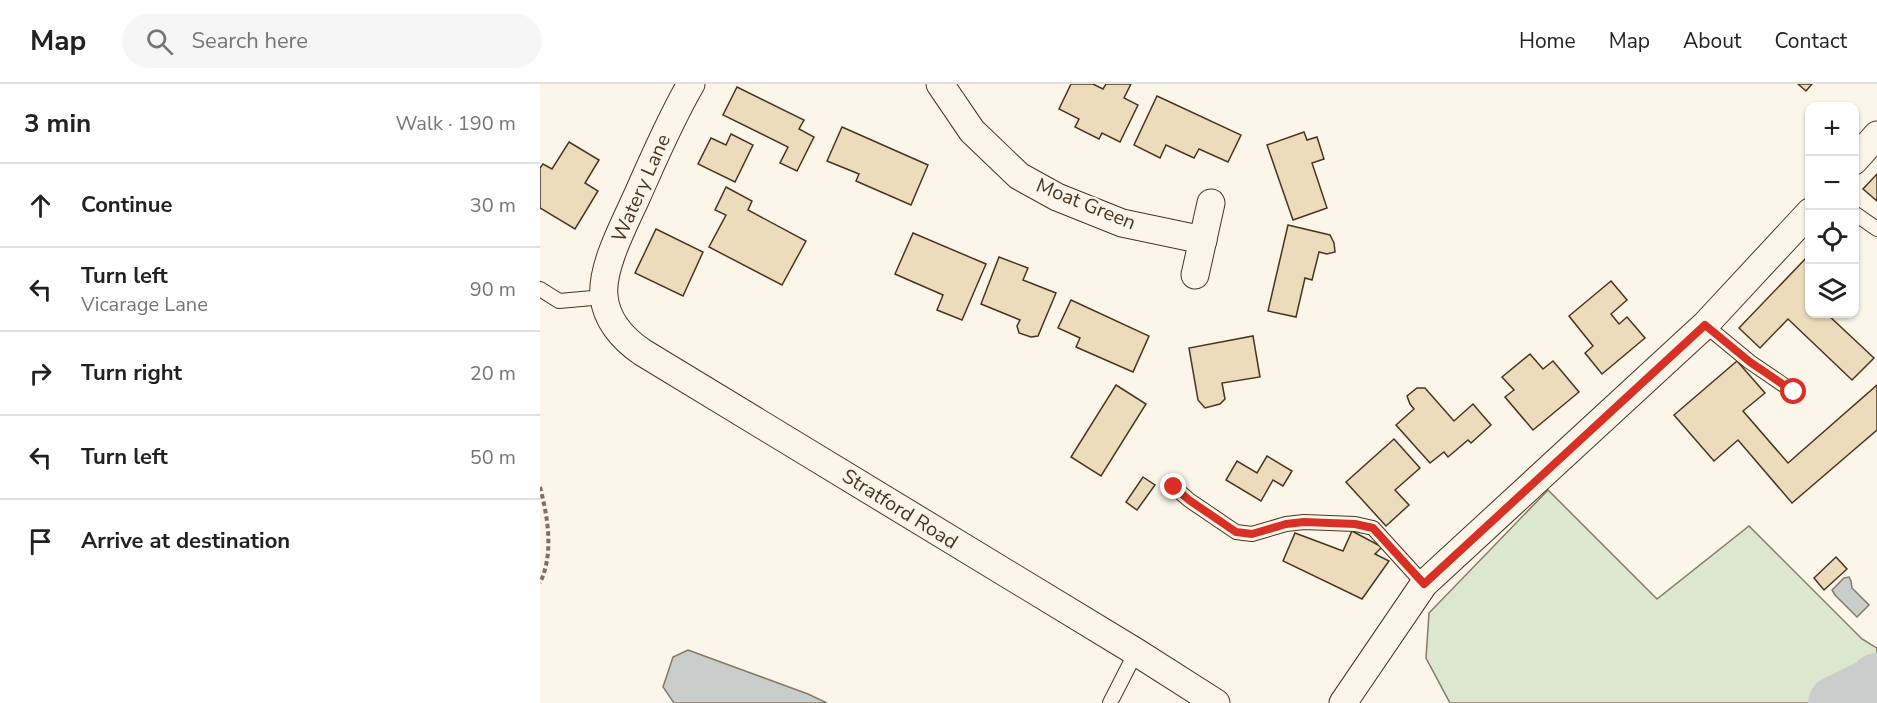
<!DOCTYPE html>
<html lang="en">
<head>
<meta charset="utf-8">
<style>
  :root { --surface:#fff; --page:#f6f6f6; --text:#222; --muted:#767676; --line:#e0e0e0 }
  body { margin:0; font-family:"Nunito Sans",sans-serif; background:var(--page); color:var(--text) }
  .controls { position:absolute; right:18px; top:18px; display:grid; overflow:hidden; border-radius:12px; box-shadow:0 2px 4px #0004 }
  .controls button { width:54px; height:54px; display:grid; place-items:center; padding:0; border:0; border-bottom:2px solid var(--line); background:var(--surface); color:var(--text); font:30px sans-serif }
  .stop { position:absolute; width:18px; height:18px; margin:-14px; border:4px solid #d93025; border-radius:50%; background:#fff }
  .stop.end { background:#d93025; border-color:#fff; box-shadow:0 2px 6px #0008 }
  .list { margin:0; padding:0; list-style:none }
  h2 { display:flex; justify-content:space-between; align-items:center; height:78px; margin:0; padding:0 24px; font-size:26px }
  h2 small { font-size:20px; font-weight:400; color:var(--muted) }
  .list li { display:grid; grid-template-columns:39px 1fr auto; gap:18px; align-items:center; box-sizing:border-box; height:84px; padding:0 24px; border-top:2px solid var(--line) }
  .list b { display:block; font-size:22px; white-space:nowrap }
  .list p { margin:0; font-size:20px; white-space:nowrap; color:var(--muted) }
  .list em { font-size:20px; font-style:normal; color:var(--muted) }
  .icon { flex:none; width:33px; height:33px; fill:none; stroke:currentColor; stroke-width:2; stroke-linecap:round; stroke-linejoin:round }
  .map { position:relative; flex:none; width:1337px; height:619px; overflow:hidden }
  header { display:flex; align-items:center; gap:36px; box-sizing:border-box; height:84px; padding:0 30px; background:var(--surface); border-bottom:2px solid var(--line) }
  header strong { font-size:28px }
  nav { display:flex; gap:33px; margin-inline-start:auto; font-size:21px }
  .search { width:420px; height:54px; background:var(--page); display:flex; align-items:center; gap:15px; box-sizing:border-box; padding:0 21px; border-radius:33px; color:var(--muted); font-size:22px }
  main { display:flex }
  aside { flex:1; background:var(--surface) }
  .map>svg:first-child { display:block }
  .green { fill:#dce7d0; stroke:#887966; stroke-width:1.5 }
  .water { fill:#c9cecd; stroke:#887966; stroke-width:1.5 }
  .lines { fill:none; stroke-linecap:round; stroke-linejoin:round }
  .river { stroke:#c9cecd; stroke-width:54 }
  .building { fill:#ecdcbc; stroke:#4a3520; stroke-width:1.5 }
  .lane-casing { stroke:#4a3520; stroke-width:16 }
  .street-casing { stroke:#4a3520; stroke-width:29 }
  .path { stroke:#7f6f5c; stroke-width:4; stroke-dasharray:4.5 3; stroke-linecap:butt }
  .lane { stroke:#fbf6e9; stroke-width:14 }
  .street { stroke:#fbf6e9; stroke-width:27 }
  .route { stroke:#d93025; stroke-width:8 }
  .labels { text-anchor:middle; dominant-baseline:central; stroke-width:4.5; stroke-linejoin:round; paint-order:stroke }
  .street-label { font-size:20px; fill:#4a3520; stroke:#fbf6e9 }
</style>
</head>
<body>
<header>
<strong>Map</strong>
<div class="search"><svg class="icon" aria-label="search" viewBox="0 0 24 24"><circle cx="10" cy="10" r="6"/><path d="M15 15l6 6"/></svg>Search here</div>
<nav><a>Home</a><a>Map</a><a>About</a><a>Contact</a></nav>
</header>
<main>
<aside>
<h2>3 min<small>Walk · 190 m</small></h2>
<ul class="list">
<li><svg class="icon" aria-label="ahead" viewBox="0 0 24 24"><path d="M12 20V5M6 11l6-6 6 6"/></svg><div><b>Continue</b></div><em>30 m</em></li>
<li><svg class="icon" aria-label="left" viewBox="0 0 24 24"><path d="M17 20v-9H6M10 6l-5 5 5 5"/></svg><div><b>Turn left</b><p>Vicarage Lane</p></div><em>90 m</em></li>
<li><svg class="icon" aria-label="right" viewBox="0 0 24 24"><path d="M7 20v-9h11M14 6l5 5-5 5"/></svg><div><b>Turn right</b></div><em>20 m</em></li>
<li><svg class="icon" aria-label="left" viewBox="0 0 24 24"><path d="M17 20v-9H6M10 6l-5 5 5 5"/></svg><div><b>Turn left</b></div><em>50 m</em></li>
<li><svg class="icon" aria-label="arrive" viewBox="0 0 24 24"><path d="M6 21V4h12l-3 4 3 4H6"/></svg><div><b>Arrive at destination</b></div></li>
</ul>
</aside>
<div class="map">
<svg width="1337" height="619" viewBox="0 0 1337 619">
  <rect width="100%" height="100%" fill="#fbf6e9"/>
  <path class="green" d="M 1008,406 L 1117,515 L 1209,442 L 1322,555 L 1337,564 L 1337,619 L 910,619 L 886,574 L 889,529 Z"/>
  <g class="water">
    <path d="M 1309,493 L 1311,497 L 1312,504 L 1329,521 L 1317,533 L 1295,511 L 1292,506 L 1304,494 Z"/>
    <path d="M 148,566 L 268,610 L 287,619 L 134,619 L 123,603 L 133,573 Z"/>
  </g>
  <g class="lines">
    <path class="river" d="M 1295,619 L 1334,600 L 1337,596"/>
  </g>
  <g class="building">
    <path d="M 531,0 L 553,0 L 563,5 L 566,0 L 591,0 L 584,14 L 598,21 L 580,58 L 562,49 L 559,55 L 535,43 L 539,35 L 519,25 Z"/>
    <path d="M 1258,0 L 1272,0 L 1266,7 Z"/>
    <path d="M 197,3 L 264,36 L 259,45 L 274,53 L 257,87 L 240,79 L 248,63 L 183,31 Z"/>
    <path d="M 617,12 L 701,51 L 688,78 L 659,65 L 654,74 L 626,61 L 620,74 L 594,61 Z"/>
    <path d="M 302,43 L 388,81 L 371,121 L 316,97 L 319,90 L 287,77 Z"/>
    <path d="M 764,48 L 767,56 L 777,53 L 784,75 L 772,79 L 787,124 L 753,136 L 727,61 Z"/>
    <path d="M 191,50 L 213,61 L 195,98 L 158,80 L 171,54 L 186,61 Z"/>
    <path d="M 29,58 L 59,76 L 45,99 L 58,107 L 35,145 L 0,124 L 0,84 L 3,80 L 12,85 Z"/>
    <path d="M 1337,90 L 1337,117 L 1323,105 Z"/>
    <path d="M 186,103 L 212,117 L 208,126 L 266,157 L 242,201 L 169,163 L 186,131 L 175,126 Z"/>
    <path d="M 748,141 L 790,151 L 794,159 L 795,168 L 787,170 L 779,168 L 772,196 L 765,194 L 756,233 L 728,227 Z"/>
    <path d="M 116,145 L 163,168 L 143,212 L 95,189 Z"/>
    <path d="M 373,149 L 446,180 L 422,236 L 397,226 L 403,211 L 355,190 Z"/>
    <path d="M 1270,170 L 1270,207 L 1266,210 L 1270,213 L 1270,230 L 1287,230 L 1334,274 L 1312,296 L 1248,235 L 1220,264 L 1199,244 Z"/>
    <path d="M 459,173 L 488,184 L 483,196 L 516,209 L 498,252 L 491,253 L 479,249 L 477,242 L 480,236 L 441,220 Z"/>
    <path d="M 1071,197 L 1087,216 L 1071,230 L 1079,240 L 1087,233 L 1105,254 L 1062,290 L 1045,269 L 1053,262 L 1029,232 Z"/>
    <path d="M 531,216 L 609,252 L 593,288 L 536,263 L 540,254 L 518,244 Z"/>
    <path d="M 713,252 L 720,293 L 682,299 L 685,315 L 680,320 L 665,324 L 658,316 L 649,264 Z"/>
    <path d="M 990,270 L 1003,285 L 1013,277 L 1039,308 L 993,346 L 965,313 L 974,306 L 962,293 Z"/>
    <path d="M 1197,277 L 1225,309 L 1203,327 L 1248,379 L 1337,301 L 1337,346 L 1252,419 L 1198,356 L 1174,377 L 1134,331 Z"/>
    <path d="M 576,301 L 606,320 L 561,392 L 531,373 Z"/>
    <path d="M 877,304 L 885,304 L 914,337 L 933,320 L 951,341 L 931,359 L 928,356 L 908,373 L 904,368 L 890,379 L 856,341 L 874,325 L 870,320 L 867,312 Z"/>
    <path d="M 854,355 L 880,384 L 855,406 L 869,421 L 846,442 L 806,398 Z"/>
    <path d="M 727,372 L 752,387 L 743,402 L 733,396 L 721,417 L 686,396 L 697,377 L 717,389 Z"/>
    <path d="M 603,393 L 615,401 L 597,426 L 586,418 Z"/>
    <path d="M 812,447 L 842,463 L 835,470 L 849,477 L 822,515 L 743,477 L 755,449 L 803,467 Z"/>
    <path d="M 1296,473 L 1307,485 L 1284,506 L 1274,494 Z"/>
  </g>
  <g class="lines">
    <g class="lane-casing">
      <g id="lane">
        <path d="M 1314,129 L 1337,145"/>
        <path d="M 0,205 L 19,217 L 64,213"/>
        <path d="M 1165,241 L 1210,278 L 1254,308"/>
        <path d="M 634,403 L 649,416 L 696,448 L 712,450 L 746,440 L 764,438 L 815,440 L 833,444 L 884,500"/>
        <path d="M 570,619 L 596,568"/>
      </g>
    </g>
    <g class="street-casing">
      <g id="street">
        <path d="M 151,0 C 130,36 114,74 97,112 C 85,139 61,183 64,212 C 66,236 83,255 102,268 L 596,568 L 676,619"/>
        <path d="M 400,0 L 432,47 L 479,92 L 517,113 L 582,139 L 663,156"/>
        <path d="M 1314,77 L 1337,51"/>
        <path d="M 655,191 L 671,119"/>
        <path d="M 803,619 L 884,500 L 1165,241 L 1270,128"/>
      </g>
    </g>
    <path class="path" d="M 0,403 C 8,434 14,469 0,499"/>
    <use href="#lane" class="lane"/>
    <use href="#street" class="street"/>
  </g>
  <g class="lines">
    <path class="route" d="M 634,403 L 649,416 L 696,448 L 712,450 L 746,440 L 764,438 L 815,440 L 833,444 L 884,500 L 1165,241 L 1210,278 L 1254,308"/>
  </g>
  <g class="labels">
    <g class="street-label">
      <text transform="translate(101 104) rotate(-66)">Watery Lane</text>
      <text transform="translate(546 120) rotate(22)">Moat Green</text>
      <text transform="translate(360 425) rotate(32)">Stratford Road</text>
    </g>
  </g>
</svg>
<div class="controls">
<button>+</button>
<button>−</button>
<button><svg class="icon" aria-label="locate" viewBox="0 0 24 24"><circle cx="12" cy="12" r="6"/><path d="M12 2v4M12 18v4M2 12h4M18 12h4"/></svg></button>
<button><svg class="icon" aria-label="layers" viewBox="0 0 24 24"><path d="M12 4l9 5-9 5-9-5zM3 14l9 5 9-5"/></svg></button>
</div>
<div class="stop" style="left:1254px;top:308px"></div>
<div class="stop end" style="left:634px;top:403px"></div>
</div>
</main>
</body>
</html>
